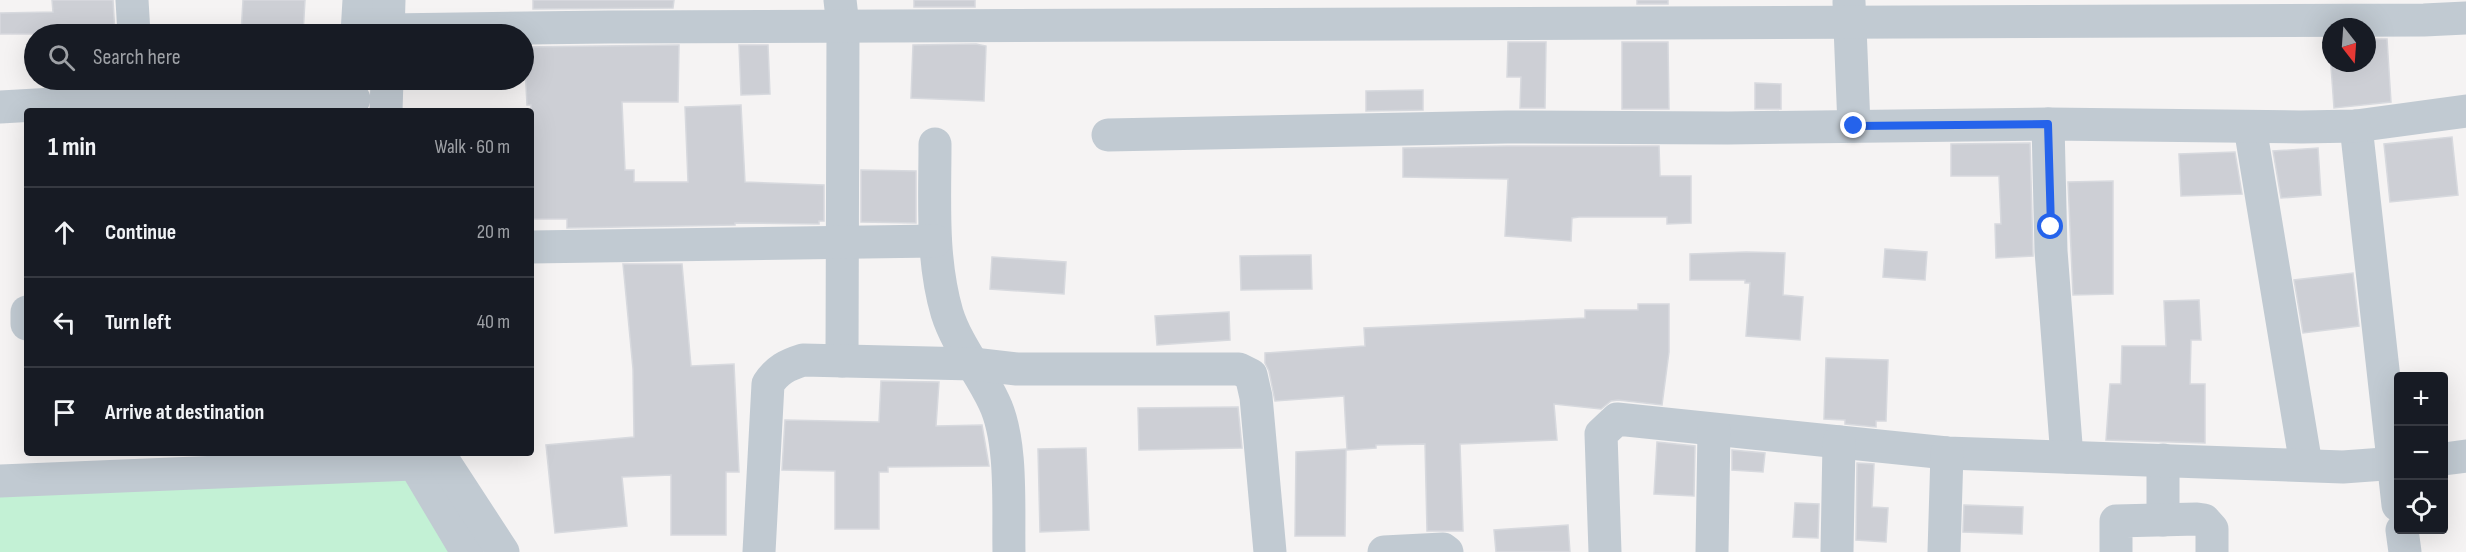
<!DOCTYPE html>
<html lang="en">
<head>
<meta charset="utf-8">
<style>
  :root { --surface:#171b24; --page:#20242c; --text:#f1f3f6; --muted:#9ea1a6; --line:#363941 }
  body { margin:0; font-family:"Sofia Sans Condensed",sans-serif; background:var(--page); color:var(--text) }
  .controls { position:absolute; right:18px; bottom:18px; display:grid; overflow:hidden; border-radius:6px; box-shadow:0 6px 24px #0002 }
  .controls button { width:54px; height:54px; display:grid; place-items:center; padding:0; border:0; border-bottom:2px solid var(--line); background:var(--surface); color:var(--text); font:30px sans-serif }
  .compass { position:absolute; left:2322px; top:18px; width:54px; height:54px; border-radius:50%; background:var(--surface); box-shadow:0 6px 24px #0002; rotate:163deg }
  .stop { position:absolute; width:18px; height:18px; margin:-14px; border:4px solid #2563eb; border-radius:50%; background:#fff }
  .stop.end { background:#2563eb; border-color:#fff; box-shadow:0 2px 6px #0008 }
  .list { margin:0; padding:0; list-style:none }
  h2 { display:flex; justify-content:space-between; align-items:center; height:78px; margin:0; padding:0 24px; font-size:26px }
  h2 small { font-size:20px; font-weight:400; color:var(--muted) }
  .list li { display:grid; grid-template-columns:39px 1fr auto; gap:18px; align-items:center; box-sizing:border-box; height:90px; padding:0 24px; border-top:2px solid var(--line) }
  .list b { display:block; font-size:22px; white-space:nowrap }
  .list em { font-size:20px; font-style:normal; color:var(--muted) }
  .icon { flex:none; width:33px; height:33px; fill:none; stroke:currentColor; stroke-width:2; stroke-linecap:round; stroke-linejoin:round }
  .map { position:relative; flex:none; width:2466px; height:552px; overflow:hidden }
  .search { position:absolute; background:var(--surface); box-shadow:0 6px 24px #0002; left:24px; top:24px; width:510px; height:66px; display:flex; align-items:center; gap:15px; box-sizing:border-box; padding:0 21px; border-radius:33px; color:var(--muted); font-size:22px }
  .panel { position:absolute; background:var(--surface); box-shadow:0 6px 24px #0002; left:24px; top:108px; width:510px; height:348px; border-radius:6px }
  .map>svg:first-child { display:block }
  .green { fill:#c3f1d5 }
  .building { fill:#cdcfd5; stroke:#d7d9de; stroke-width:1.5 }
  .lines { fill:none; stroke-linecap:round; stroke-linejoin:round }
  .minor { stroke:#c1cad2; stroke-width:33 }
  .route { stroke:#2563eb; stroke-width:8 }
</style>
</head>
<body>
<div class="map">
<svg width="2466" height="552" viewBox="0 0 2466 552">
  <rect width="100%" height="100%" fill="#f5f3f3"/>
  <path class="green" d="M 398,463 L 460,552 L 0,552 L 0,486 Z"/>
  <g class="building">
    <path d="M 52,0 L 113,0 L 115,34 L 0,34 L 0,13 L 53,12 Z"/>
    <path d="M 243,0 L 305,0 L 303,34 L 241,34 Z"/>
    <path d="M 533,0 L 674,0 L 673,8 L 533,9 Z"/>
    <rect x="914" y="0" width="61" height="7"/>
    <rect x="1637" y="0" width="31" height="4"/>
    <path d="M 2329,39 L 2331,39 L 2331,63 L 2367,63 L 2367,39 L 2387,39 L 2391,102 L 2334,108 Z"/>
    <path d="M 1508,42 L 1546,42 L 1545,108 L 1520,108 L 1521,77 L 1507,77 Z"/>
    <path d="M 1622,42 L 1668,42 L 1669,109 L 1622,109 Z"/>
    <path d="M 976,44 L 986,46 L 984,101 L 911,98 L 913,45 Z"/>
    <path d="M 679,45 L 678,102 L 622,102 L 625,170 L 634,170 L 634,182 L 688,182 L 685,107 L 741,105 L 745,182 L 824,185 L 824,221 L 819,221 L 819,224 L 735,223 L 735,225 L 567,228 L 567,219 L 531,219 L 531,105 L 527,105 L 524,47 Z"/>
    <path d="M 739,45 L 768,45 L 770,94 L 741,95 Z"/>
    <path d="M 1755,83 L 1781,84 L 1781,109 L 1755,109 Z"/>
    <path d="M 1423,90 L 1423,110 L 1366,111 L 1366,91 Z"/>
    <path d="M 2452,137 L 2458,195 L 2390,202 L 2384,144 Z"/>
    <path d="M 2030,143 L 2033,256 L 1996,258 L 1995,224 L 2001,224 L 1999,176 L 1951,176 L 1951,144 Z"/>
    <path d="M 1507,146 L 1659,146 L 1660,176 L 1691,176 L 1691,223 L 1667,224 L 1667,217 L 1579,217 L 1572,218 L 1571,241 L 1505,236 L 1508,179 L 1403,177 L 1403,148 Z"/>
    <path d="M 2318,148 L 2321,195 L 2281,198 L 2273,151 Z"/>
    <path d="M 2235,152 L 2242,194 L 2181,196 L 2179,154 Z"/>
    <path d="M 861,170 L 916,171 L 916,223 L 861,222 Z"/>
    <path d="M 2113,181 L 2113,294 L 2073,295 L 2068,182 Z"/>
    <path d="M 1885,249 L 1927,252 L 1925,280 L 1883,277 Z"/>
    <path d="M 1746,252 L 1785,253 L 1783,295 L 1803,297 L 1800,340 L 1746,336 L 1750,283 L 1745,283 L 1745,280 L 1690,280 L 1690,254 Z"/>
    <path d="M 1311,255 L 1312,289 L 1241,290 L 1240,256 Z"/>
    <path d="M 992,257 L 1066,262 L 1064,294 L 990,289 Z"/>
    <path d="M 623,264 L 682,264 L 691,366 L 734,364 L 739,472 L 726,472 L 726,535 L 671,535 L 671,475 L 622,477 L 627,526 L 555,533 L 546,445 L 634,437 L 633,369 Z"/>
    <path d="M 2353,273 L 2359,326 L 2303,333 L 2294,280 Z"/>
    <path d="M 2199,300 L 2201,340 L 2191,340 L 2190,384 L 2205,384 L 2205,443 L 2106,440 L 2110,384 L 2121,384 L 2122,346 L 2166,346 L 2164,301 Z"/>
    <path d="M 1638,304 L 1669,304 L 1669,352 L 1662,405 L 1618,400 L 1611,401 L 1601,409 L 1554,404 L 1557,440 L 1460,444 L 1463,531 L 1427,531 L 1425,444 L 1376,445 L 1376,448 L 1347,450 L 1344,396 L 1275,401 L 1269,371 L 1265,363 L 1265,353 L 1365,346 L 1364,328 L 1585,318 L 1585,310 L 1638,310 Z"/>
    <path d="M 1229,312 L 1230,340 L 1157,345 L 1155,316 Z"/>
    <path d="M 1826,358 L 1888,360 L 1886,421 L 1876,421 L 1876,427 L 1845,424 L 1845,420 L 1824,419 Z"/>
    <path d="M 881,381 L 939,382 L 936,426 L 982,425 L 989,466 L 888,467 L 888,472 L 879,472 L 879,529 L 835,529 L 835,471 L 782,470 L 785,420 L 879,422 Z"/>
    <path d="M 1238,407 L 1242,448 L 1139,450 L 1138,408 Z"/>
    <path d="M 1657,442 L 1695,446 L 1694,496 L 1654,494 Z"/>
    <path d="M 1086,448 L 1089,530 L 1040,532 L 1038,449 Z"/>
    <path d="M 1346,449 L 1345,536 L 1295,536 L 1296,452 Z"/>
    <path d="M 1732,450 L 1765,453 L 1763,472 L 1732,470 Z"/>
    <path d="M 1857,463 L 1874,464 L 1872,507 L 1888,508 L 1886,542 L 1856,540 Z"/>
    <path d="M 1795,503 L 1819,504 L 1818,538 L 1793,537 Z"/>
    <path d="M 1964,505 L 2023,507 L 2022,534 L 1963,532 Z"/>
    <path d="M 1568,525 L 1570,552 L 1496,552 L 1494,530 Z"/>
  </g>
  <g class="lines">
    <g class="minor">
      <path d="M 132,0 L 134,34"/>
      <path d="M 840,0 L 843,26 L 842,361"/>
      <path d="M 1849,2 L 1854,126"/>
      <path d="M 388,30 L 608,27 L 2424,20 L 2466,18"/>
      <path d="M 357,34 L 359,0"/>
      <path d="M 388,34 L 389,0"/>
      <path d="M 139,80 C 141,91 149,94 159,98 L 354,99"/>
      <path d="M 0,107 L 159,98"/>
      <path d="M 386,111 L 387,80"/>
      <path d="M 2048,124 L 2051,251 L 2067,457"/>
      <path d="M 2356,126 L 2398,505"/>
      <path d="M 2250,127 L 2306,465"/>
      <path d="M 1108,135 L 1507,127 L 1728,128 L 2048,124 L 2301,127 L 2356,126 L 2466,111"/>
      <path d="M 935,144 C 935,200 931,258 947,313 C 957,345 980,372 994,402 C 1013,441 1008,508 1009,552"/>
      <path d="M 531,247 L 935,241"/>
      <path d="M 27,312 L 27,324"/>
      <path d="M 408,453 L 467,552"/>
      <path d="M 441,453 L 445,463 L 503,552"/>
      <path d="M 2444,459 L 2466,456"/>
      <path d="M 2163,460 L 2163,520"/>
      <path d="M 0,481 L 413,464"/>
      <path d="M 2402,530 L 2405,552"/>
      <path d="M 759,552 L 768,384 C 777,370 787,365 803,360 L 973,364 L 1017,369 L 1239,369 L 1251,375 L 1256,397 L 1270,552"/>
      <path d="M 1384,552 L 1443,549 L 1447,552"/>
      <path d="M 1605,552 L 1601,434 L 1617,419 L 1947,453 L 2343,467 L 2398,463"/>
      <path d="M 1712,552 L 1714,430"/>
      <path d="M 1837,552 L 1839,442"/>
      <path d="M 1944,552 L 1947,453"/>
      <path d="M 2116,552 L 2116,521 L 2197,519 L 2204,520 L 2212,529 L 2212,552"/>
    </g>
  </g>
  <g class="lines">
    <path class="route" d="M 1854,126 L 2048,124 L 2051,227"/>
  </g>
</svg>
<div class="controls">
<button>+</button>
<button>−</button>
<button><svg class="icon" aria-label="locate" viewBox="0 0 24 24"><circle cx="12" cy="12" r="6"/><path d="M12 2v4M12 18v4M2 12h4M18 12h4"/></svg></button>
</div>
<svg class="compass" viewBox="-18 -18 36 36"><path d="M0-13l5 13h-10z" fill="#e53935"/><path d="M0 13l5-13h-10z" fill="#9ea1a6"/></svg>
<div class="stop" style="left:2051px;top:227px"></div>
<div class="stop end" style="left:1854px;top:126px"></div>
<div class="search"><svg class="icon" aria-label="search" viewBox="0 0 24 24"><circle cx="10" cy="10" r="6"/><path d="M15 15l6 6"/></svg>Search here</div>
<section class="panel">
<h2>1 min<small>Walk · 60 m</small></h2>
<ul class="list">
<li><svg class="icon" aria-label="ahead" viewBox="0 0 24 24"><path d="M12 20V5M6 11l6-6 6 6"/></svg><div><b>Continue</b></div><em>20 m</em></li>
<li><svg class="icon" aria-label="left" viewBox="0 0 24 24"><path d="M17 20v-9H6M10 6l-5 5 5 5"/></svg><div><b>Turn left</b></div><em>40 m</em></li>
<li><svg class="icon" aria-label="arrive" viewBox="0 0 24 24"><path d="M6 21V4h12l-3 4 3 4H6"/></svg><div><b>Arrive at destination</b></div></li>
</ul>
</section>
</div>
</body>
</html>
